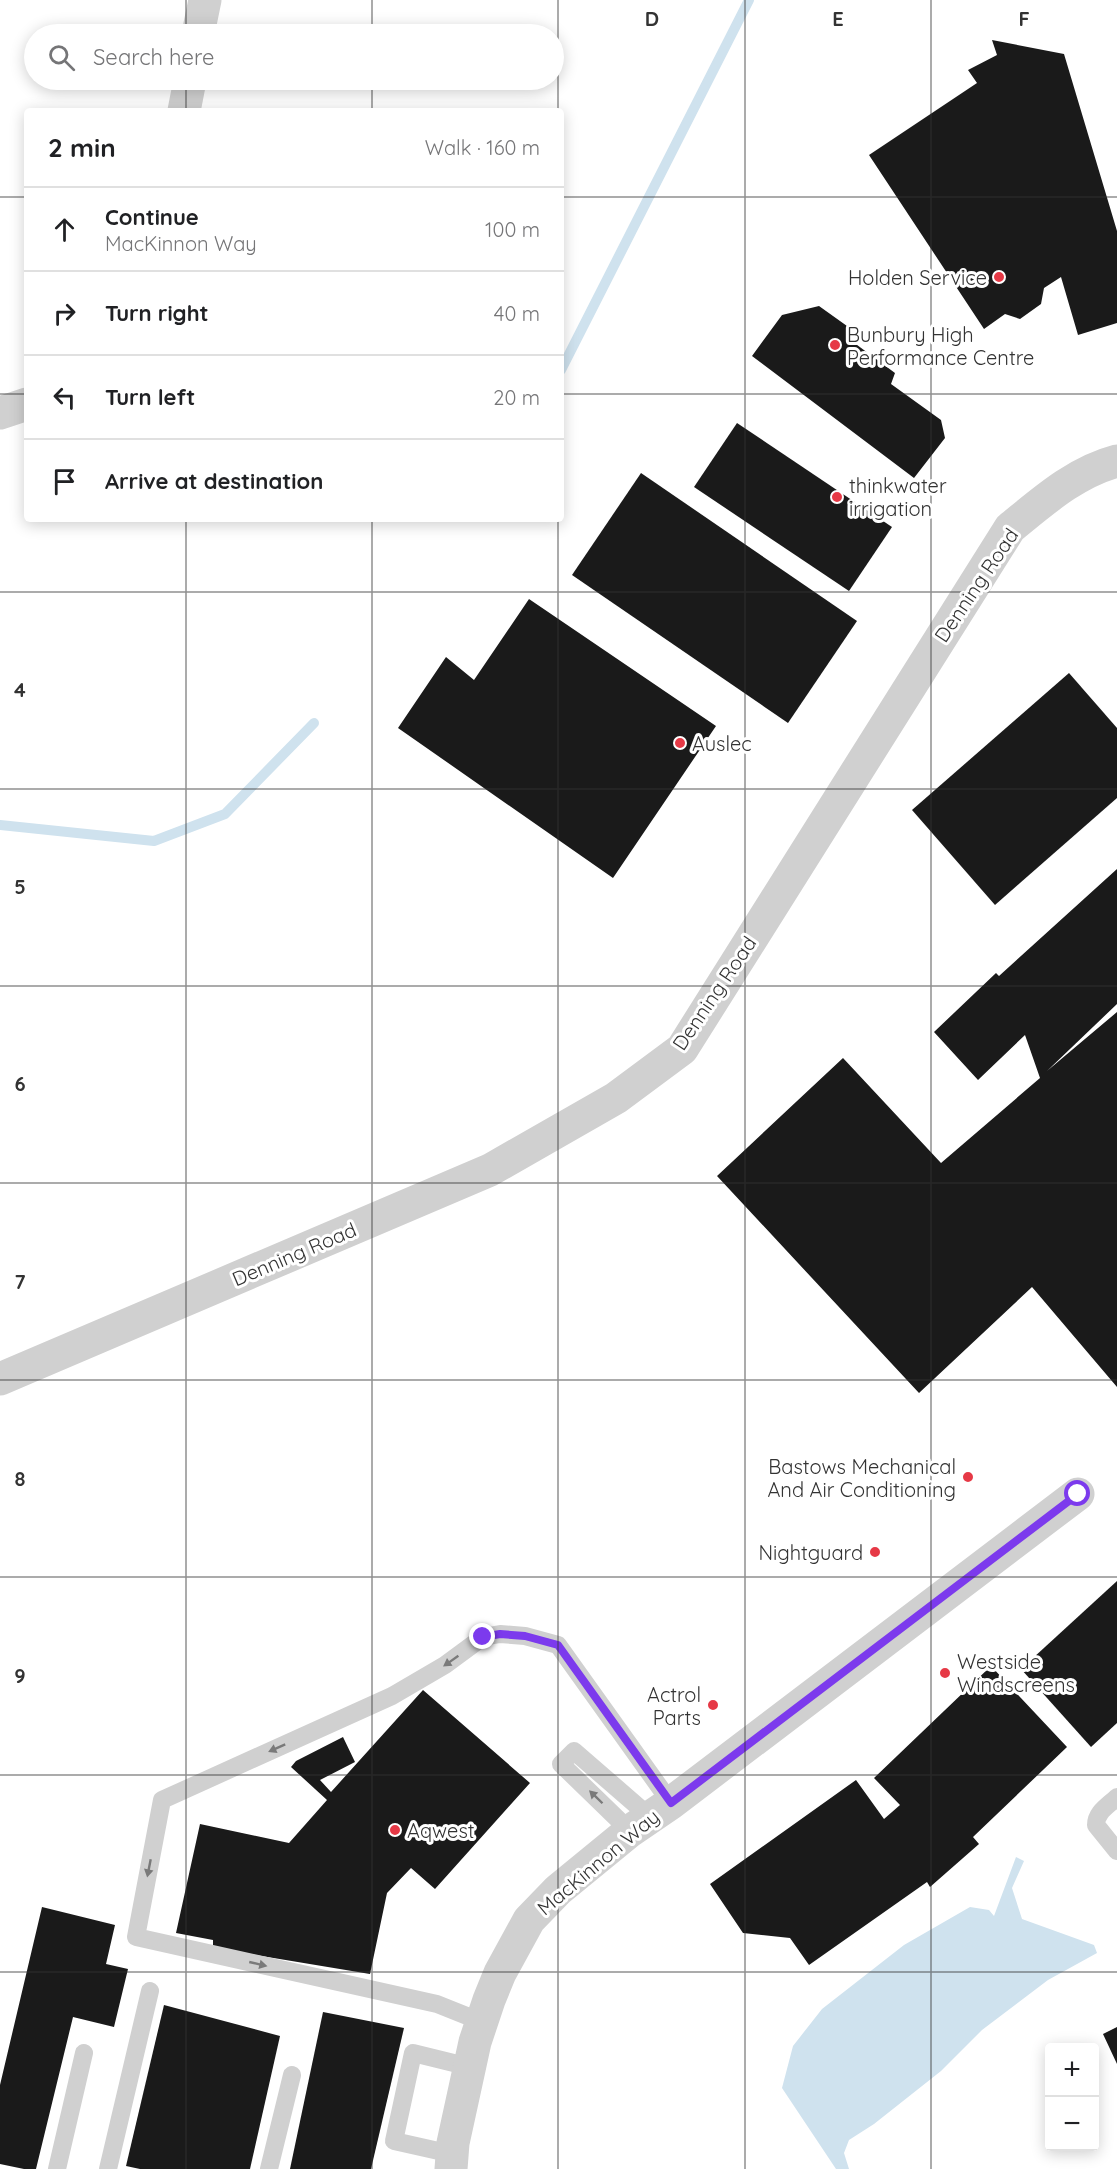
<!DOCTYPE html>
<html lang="en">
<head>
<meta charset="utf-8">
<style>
  :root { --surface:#fff; --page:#f2f2f2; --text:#202124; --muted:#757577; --line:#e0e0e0 }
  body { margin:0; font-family:Quicksand,sans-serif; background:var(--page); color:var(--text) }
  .controls { position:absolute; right:18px; bottom:18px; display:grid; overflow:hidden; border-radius:6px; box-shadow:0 3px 15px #0003 }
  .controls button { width:54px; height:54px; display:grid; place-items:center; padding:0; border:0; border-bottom:2px solid var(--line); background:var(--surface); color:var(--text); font:30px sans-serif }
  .stop { position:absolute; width:18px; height:18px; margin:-14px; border:4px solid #7c3aed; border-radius:50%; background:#fff }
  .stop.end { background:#7c3aed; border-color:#fff; box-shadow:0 2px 6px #0008 }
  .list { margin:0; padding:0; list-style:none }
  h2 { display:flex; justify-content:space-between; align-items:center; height:78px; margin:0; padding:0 24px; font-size:26px }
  h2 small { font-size:20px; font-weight:400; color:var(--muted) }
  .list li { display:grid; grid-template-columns:39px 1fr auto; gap:18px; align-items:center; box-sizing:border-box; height:84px; padding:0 24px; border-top:2px solid var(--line) }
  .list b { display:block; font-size:22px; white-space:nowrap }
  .list p { margin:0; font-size:20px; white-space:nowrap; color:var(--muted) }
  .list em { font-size:20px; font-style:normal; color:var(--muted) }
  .icon { flex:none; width:33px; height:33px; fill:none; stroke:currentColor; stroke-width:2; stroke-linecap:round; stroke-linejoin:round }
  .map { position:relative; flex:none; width:1117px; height:2169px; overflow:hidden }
  .search { position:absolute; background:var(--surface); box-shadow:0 3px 15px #0003; left:24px; top:24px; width:540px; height:66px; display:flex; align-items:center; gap:15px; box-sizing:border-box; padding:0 21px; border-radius:33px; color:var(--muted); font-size:22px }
  .panel { position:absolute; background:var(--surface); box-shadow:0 3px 15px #0003; left:24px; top:108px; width:540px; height:414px; border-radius:6px }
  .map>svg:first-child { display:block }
  .water { fill:#cfe2ee }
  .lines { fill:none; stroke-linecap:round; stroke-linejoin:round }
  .stream { stroke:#cfe2ee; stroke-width:10 }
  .building { fill:#1a1a1a }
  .service { stroke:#d0d0d0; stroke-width:18 }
  .minor { stroke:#d0d0d0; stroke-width:33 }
  .oneway { fill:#7a7a7a }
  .route { stroke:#7c3aed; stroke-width:8 }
  .grid { fill:none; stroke:#333; stroke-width:1.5; stroke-opacity:0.55 }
  .poi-dot { fill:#e63946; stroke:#fff; stroke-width:2 }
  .labels { text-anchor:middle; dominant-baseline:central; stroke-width:6; stroke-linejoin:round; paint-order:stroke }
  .poi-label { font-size:20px; fill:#333; stroke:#fff; text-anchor:start }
  .street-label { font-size:20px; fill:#333; stroke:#fff }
  .grid-label { font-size:20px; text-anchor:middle; font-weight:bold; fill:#333; stroke:#fff; stroke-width:6; stroke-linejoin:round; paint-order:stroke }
</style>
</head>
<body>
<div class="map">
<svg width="1117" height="2169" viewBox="0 0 1117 2169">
  <rect width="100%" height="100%" fill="#fff"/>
  <path class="water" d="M 1016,1857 L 1024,1861 L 1012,1888 L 1022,1919 L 1094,1945 L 1097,1953 L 1048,1980 L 982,2030 L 941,2071 L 874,2124 L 849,2140 L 844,2153 L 849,2169 L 836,2169 L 782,2088 L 793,2046 L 822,2009 L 904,1945 L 970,1907 L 989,1910 L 994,1916 Z"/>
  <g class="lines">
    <g class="stream">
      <path d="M 561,370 L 749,0"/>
      <path d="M 0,825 L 154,841 L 225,814 L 314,723"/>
    </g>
  </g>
  <g class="building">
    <path d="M 992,40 L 1064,54 L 1117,231 L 1117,323 L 1078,335 L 1061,277 L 1044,288 L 1041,304 L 1020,319 L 1005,314 L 984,329 L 869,155 L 977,83 L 968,70 L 997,55 Z"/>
    <path d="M 819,306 L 854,331 L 849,339 L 895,373 L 891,384 L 941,420 L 945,438 L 914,478 L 752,356 L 782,315 Z"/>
    <path d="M 737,423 L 892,527 L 849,591 L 694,487 Z"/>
    <path d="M 641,473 L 857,621 L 788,723 L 572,575 Z"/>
    <path d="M 529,599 L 716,726 L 613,878 L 398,728 L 446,657 L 474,680 Z"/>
    <path d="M 1069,673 L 1117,728 L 1117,798 L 995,905 L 912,810 Z"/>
    <path d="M 1117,869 L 1117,1004 L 1047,1071 L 1117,1012 L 1117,1387 L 1032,1287 L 919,1393 L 717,1176 L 843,1058 L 941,1163 L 1040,1078 L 1025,1035 L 978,1080 L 934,1032 L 996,973 L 999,976 Z"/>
    <path d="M 1117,1581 L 1117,1723 L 1091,1747 L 1021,1669 Z"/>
    <path d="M 991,1666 L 1067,1747 L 973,1837 L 979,1844 L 930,1887 L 927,1882 L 809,1965 L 790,1938 L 743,1933 L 710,1884 L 856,1780 L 884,1819 L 900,1805 L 874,1778 Z"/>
    <path d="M 423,1690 L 530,1783 L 435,1889 L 411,1868 L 387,1893 L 370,1974 L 213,1948 L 213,1940 L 176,1933 L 200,1824 L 289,1843 L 327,1800 L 291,1767 L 296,1761 L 343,1737 L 355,1762 L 320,1780 L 331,1792 Z"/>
    <path d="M 42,1907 L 115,1925 L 106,1964 L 128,1969 L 114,2027 L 73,2017 L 36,2169 L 24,2169 L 0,2164 L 0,2085 Z"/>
    <path d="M 164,2005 L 280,2036 L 250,2169 L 140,2169 L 126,2166 Z"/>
    <path d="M 323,2012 L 404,2028 L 371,2169 L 290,2169 Z"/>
    <path d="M 1117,2027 L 1117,2064 L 1103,2034 Z"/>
  </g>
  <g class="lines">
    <g class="service">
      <path d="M 1117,1797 C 1108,1806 1096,1812 1096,1825 L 1117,1851"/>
      <path d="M 630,1831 L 561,1764 L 574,1751 L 650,1817"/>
      <path d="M 482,2022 L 437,2004 L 136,1937 L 162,1800 L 392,1696 L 445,1665 L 483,1637 L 500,1634 L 525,1636 L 558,1645 L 671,1803"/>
      <path d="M 452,2154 L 394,2141 L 413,2053 L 470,2067"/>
      <path d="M 57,2169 L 84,2053"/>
      <path d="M 108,2169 L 150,1991"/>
      <path d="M 269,2169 L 292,2075"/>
    </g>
    <g class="minor">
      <path d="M 198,34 L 205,0"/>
      <path d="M 184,111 L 190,80"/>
      <path d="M 0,413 L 27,404"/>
      <path d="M 0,1379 L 490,1170 L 616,1098 L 682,1049 L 1010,528 C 1042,502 1075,472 1117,461"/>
      <path d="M 451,2169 L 453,2143 L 475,2042 L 489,2000 L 500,1973 L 529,1920 L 558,1890 L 630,1831 L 671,1803 L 1078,1494"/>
    </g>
  </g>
  <defs><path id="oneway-solid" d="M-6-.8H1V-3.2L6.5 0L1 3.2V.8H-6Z" transform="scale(1.5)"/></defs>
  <g class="oneway">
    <use href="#oneway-solid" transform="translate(451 1661) rotate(145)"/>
    <use href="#oneway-solid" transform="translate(277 1748) rotate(156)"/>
    <use href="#oneway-solid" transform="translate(596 1797) rotate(-136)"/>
    <use href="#oneway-solid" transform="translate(149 1868) rotate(101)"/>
    <use href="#oneway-solid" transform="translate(258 1964) rotate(13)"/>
  </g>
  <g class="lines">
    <path class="route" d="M 483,1637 L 500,1634 L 525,1636 L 558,1645 L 671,1803 L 1078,1494"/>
  </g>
  <path class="grid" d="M 186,0 L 186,34M 372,0 L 372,34M 558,0 L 558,111M 745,0 L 745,2169M 931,0 L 931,2169M 186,80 L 186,111M 372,80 L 372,111M 0,197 L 27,197M 561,197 L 1117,197M 0,394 L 27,394M 561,394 L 1117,394M 186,519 L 186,2169M 372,519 L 372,2169M 558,519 L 558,2169M 0,592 L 1117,592M 0,789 L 1117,789M 0,986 L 1117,986M 0,1183 L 1117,1183M 0,1380 L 1117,1380M 0,1577 L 1117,1577M 0,1775 L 1117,1775M 0,1972 L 1117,1972"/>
  <g class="poi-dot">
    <circle cx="999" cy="277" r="6"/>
    <circle cx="835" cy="345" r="6"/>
    <circle cx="837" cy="497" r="6"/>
    <circle cx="680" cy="743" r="6"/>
    <circle cx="968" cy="1477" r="6"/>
    <circle cx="875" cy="1552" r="6"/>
    <circle cx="945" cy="1673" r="6"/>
    <circle cx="713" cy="1705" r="6"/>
    <circle cx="395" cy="1830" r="6"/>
  </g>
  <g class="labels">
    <g class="poi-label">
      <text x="987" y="277" text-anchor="end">Holden Service</text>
      <text x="847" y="334">Bunbury High<tspan x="847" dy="23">Performance Centre</tspan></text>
      <text x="849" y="485">thinkwater<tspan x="849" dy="23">irrigation</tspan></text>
      <text x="692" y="743">Auslec</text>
      <text x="956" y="1466" text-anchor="end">Bastows Mechanical<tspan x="956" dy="23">And Air Conditioning</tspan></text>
      <text x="863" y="1552" text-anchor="end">Nightguard</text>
      <text x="957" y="1661">Westside<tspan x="957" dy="23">Windscreens</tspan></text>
      <text x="701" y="1694" text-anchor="end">Actrol<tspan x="701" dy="23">Parts</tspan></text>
      <text x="407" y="1830">Aqwest</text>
    </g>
    <g class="street-label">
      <text transform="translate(976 585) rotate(-56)">Denning Road</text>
      <text transform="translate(714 993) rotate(-56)">Denning Road</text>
      <text transform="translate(294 1254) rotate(-23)">Denning Road</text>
      <text transform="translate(598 1862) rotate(-40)">MacKinnon Way</text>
    </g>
  </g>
  <g class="grid-label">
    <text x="652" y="26">D</text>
    <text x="838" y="26">E</text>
    <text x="1024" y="26">F</text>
    <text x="20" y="697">4</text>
    <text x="20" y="894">5</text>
    <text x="20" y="1091">6</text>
    <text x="20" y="1289">7</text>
    <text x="20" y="1486">8</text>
    <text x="20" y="1683">9</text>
  </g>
</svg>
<div class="controls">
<button>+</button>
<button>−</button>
</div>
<div class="stop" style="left:1078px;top:1494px"></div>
<div class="stop end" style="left:483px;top:1637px"></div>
<div class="search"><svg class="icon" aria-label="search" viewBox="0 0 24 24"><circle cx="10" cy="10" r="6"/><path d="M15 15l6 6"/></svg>Search here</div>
<section class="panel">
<h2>2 min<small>Walk · 160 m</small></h2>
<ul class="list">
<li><svg class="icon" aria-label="ahead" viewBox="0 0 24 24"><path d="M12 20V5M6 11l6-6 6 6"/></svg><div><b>Continue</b><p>MacKinnon Way</p></div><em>100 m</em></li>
<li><svg class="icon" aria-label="right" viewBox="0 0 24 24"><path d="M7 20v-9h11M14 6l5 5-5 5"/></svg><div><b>Turn right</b></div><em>40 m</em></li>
<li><svg class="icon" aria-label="left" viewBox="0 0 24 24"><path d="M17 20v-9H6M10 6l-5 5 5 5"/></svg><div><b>Turn left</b></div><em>20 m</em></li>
<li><svg class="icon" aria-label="arrive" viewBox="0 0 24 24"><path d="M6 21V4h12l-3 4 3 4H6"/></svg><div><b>Arrive at destination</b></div></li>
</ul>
</section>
</div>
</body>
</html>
